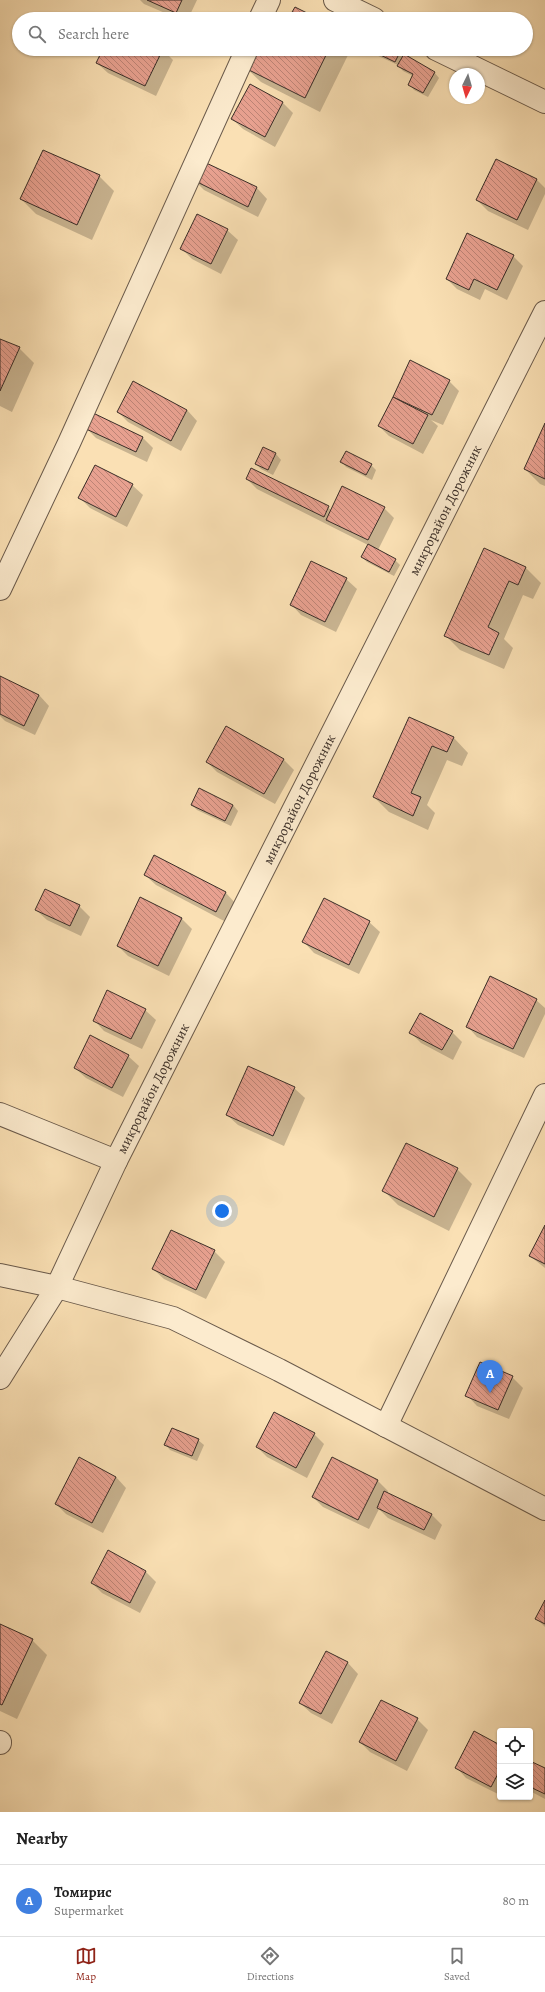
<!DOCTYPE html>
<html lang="en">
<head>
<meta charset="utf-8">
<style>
  :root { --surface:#fff; --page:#f6f6f6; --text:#222; --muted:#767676; --line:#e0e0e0; --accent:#8f2418 }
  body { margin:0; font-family:Alegreya,serif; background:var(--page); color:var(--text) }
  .controls { position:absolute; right:12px; bottom:12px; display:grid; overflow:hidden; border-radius:4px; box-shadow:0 1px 3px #0004 }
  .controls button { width:36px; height:36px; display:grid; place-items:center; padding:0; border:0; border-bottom:1px solid var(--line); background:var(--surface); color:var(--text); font:20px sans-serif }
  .compass { position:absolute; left:449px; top:68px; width:36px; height:36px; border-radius:50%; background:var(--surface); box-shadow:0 1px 3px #0004; rotate:185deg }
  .you { position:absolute; left:222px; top:1211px; width:14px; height:14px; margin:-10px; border:3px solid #fff; border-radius:50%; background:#1a73e8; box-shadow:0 0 0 6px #1a73e833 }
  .badge { display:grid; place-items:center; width:26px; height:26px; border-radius:50%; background:var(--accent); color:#fff; font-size:13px; font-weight:700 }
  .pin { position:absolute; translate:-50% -33px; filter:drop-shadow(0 1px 2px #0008) }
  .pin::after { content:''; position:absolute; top:21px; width:14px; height:12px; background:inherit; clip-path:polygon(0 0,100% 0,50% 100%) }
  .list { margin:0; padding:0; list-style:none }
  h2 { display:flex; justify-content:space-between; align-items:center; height:52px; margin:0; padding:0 16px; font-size:17px }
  h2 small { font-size:13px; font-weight:400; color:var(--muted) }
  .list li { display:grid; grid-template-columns:26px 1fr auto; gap:12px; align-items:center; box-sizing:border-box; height:72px; padding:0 16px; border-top:1px solid var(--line) }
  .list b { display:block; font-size:15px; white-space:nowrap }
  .list p { margin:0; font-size:13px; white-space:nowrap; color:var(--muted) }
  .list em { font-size:13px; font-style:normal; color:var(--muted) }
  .icon { flex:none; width:22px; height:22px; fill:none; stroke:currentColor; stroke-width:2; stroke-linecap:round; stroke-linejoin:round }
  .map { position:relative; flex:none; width:545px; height:1812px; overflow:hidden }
  .search { position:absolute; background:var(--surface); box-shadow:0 1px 3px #0004; left:12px; right:12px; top:12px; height:44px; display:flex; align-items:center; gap:10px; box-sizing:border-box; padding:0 14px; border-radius:22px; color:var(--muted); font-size:15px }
  .sheet { height:124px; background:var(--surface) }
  nav { display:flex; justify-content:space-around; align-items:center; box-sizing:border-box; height:56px; border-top:1px solid var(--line); background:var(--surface); font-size:11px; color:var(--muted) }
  nav a { display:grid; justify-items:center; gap:2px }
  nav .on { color:var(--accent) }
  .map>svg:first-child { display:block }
  .shadow { fill:#0003 }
  .building { fill:url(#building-back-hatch); stroke:#3a2e28 }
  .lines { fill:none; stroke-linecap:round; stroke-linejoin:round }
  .minor-casing { stroke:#6a5a4b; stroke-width:24 }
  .minor { stroke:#fcebce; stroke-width:22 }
  .labels { text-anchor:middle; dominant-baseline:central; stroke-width:3; stroke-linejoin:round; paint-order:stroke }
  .street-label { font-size:14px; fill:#3a2e28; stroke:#fcebce }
</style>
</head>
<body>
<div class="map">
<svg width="545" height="1812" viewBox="0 0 545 1812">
  <defs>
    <pattern id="building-back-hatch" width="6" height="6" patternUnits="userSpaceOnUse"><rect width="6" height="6" fill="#e8a190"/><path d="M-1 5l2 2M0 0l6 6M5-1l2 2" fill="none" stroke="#bd8476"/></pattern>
  </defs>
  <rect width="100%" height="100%" fill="#fae0b4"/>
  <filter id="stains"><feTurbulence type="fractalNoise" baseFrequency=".005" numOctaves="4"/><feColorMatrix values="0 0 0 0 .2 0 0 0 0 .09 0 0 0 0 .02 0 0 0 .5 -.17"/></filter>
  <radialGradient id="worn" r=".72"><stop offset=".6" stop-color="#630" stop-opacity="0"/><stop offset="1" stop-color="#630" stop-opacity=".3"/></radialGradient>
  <g class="shadow">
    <path d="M 140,0 L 197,0 L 188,19 L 179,19 L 144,4 Z"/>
    <path d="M 104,49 L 162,49 L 173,60 L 156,96 L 108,73 L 97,63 Z"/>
    <path d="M 274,49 L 351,49 L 320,112 L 261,82 L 246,68 Z"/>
    <path d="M 363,49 L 390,49 L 434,72 L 439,78 L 428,97 L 414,90 L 409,84 L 413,76 L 403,71 L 398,65 Z"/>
    <path d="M 250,85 L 283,103 L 293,113 L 275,147 L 243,129 L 232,119 Z"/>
    <path d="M 203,162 L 257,188 L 267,199 L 258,217 L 204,190 L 194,180 Z"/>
    <path d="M 99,176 L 114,191 L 92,240 L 36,214 L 21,199 Z"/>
    <path d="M 537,180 L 545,188 L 545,194 L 528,230 L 488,211 L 477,200 Z"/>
    <path d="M 227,230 L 238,240 L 221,274 L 192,259 L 181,248 Z"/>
    <path d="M 513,256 L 523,266 L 507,300 L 485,289 L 480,300 L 457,289 L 447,279 Z"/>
    <path d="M 0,340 L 19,348 L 34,363 L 12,412 L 0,406 Z"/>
    <path d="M 410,361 L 449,381 L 459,391 L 443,425 L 431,420 L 438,426 L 423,454 L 389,436 L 379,426 Z"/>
    <path d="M 187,410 L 197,421 L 181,451 L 128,422 L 118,412 Z"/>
    <path d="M 92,414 L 143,438 L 153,448 L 147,462 L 96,438 L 85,427 Z"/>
    <path d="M 545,426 L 545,486 L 540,484 L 525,469 Z"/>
    <path d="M 263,448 L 276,454 L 281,460 L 273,475 L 261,469 L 256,464 Z"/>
    <path d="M 341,461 L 371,465 L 376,470 L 372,480 L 346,467 Z"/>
    <path d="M 252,469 L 332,510 L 384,508 L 394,518 L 378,550 L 395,560 L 400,565 L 394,576 L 367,562 L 362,557 L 368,545 L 257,489 L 247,479 Z"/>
    <path d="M 132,485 L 143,495 L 127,527 L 90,508 L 80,498 Z"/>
    <path d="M 484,549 L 526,568 L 541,583 L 533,599 L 523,595 L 504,639 L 513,648 L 504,669 L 460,650 L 446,636 Z"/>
    <path d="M 346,579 L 357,589 L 336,632 L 301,615 L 291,604 Z"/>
    <path d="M 0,677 L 39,695 L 49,706 L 35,735 L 5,721 L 0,716 Z"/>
    <path d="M 410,718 L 454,738 L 468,753 L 462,766 L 447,760 L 427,805 L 435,813 L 428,830 L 389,812 L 374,797 Z"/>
    <path d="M 226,728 L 284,760 L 294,770 L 275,804 L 217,772 L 207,762 Z"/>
    <path d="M 192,805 L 233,805 L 238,811 L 231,826 L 197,810 Z"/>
    <path d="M 155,857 L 226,893 L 236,904 L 226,922 L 156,885 L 145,875 Z"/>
    <path d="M 79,906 L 90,917 L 81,936 L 47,920 L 36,910 Z"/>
    <path d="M 181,918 L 192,929 L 169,976 L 128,956 L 118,946 Z"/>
    <path d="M 369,922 L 380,932 L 359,974 L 314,953 L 304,942 Z"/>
    <path d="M 536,1000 L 545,1008 L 545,1014 L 524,1058 L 477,1037 L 467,1026 Z"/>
    <path d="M 145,1010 L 156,1020 L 142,1049 L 104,1031 L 94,1020 Z"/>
    <path d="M 452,1032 L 462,1042 L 453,1060 L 421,1043 L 411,1033 Z"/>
    <path d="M 91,1037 L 128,1056 L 139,1066 L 123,1097 L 86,1078 L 75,1068 Z"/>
    <path d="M 294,1088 L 305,1098 L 284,1146 L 238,1125 L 227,1115 Z"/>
    <path d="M 457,1169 L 472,1184 L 449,1231 L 398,1205 L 383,1190 Z"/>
    <path d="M 545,1227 L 545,1268 L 530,1256 Z"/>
    <path d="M 214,1251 L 225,1262 L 206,1299 L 164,1279 L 153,1269 Z"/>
    <path d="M 481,1363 L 512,1377 L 523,1388 L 509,1419 L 477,1406 L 467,1395 Z"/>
    <path d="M 314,1434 L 324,1444 L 307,1478 L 267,1457 L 257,1447 Z"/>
    <path d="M 198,1440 L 204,1445 L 197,1461 L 170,1450 L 165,1444 Z"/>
    <path d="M 332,1458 L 378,1481 L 388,1491 L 387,1494 L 431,1514 L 442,1525 L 435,1540 L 388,1518 L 379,1509 L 369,1529 L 323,1507 L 313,1497 Z"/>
    <path d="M 116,1477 L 126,1488 L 103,1533 L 66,1514 L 56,1504 Z"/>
    <path d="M 108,1552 L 146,1572 L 156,1582 L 140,1613 L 102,1593 L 92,1583 Z"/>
    <path d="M 545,1602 L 545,1627 L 537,1619 Z"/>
    <path d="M 0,1625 L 32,1640 L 47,1655 L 17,1719 L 0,1711 Z"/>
    <path d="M 327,1652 L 348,1663 L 358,1674 L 332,1724 L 311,1713 L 300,1703 Z"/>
    <path d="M 417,1719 L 428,1730 L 407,1771 L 370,1752 L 360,1742 Z"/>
    <path d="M 500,1746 L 500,1795 L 466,1778 L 456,1767 Z"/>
    <path d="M 530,1762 L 545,1770 L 545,1799 L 530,1791 Z"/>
  </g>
  <g class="building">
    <path d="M 147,0 L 182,0 L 176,13 Z"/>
    <path d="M 295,7 L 319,19 L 288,19 Z"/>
    <path d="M 103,49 L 163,49 L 145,86 L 96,63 Z"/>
    <path d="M 254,49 L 329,49 L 305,98 L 245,68 Z"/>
    <path d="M 368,49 L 393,49 L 400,52 L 395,62 Z"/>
    <path d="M 404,54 L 435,72 L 423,93 L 408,85 L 413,74 L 397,66 Z"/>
    <path d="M 250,84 L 283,102 L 265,137 L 231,119 Z"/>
    <path d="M 43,150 L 100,175 L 77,225 L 20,199 Z"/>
    <path d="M 496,159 L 537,179 L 517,220 L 476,200 Z"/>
    <path d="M 202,161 L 257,187 L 248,207 L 193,180 Z"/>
    <path d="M 197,214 L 228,229 L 211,264 L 180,249 Z"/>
    <path d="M 467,233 L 514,255 L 497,290 L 474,279 L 469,290 L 446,279 Z"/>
    <path d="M 0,339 L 20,347 L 0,391 Z"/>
    <path d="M 410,360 L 450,380 L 432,415 L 393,397 Z"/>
    <path d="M 133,381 L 187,410 L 171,441 L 117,412 Z"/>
    <path d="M 393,397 L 428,415 L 413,444 L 378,426 Z"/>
    <path d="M 91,412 L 143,437 L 136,452 L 84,428 Z"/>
    <path d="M 545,423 L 545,479 L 524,469 Z"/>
    <path d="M 263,447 L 276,453 L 268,470 L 255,464 Z"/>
    <path d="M 346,451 L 372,464 L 366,475 L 340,462 Z"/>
    <path d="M 95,465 L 133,484 L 116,517 L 78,498 Z"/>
    <path d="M 251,468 L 329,506 L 324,517 L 246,479 Z"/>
    <path d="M 342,486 L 385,507 L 368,540 L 326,520 Z"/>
    <path d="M 368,544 L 396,559 L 389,572 L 361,557 Z"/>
    <path d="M 484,548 L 526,567 L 518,585 L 509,581 L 488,627 L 499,633 L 489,655 L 444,636 Z"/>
    <path d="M 311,561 L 347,578 L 325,622 L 290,605 Z"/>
    <path d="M 0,676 L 39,695 L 24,726 L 0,714 Z"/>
    <path d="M 409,717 L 454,737 L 447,752 L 432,746 L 411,793 L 421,797 L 413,816 L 373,797 Z"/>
    <path d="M 226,726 L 284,759 L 264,794 L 206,762 Z"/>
    <path d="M 199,788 L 233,805 L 225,821 L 191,805 Z"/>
    <path d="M 154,855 L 226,892 L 216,912 L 144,875 Z"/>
    <path d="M 45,889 L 80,905 L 70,926 L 35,910 Z"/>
    <path d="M 140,897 L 182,918 L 158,966 L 117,946 Z"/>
    <path d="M 324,898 L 370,921 L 349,965 L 302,942 Z"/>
    <path d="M 490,976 L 537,999 L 513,1049 L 466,1027 Z"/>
    <path d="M 107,990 L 146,1009 L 131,1039 L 93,1021 Z"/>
    <path d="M 420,1013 L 453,1031 L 442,1050 L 409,1033 Z"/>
    <path d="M 90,1035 L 129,1055 L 112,1088 L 74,1068 Z"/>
    <path d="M 248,1066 L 295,1087 L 273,1136 L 226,1115 Z"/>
    <path d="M 406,1143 L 458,1168 L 434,1217 L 382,1191 Z"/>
    <path d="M 545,1225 L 545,1264 L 529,1256 Z"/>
    <path d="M 171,1230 L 215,1250 L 196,1290 L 152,1269 Z"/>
    <path d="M 480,1362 L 513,1376 L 498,1410 L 465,1396 Z"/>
    <path d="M 274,1412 L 315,1433 L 296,1468 L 256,1447 Z"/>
    <path d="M 172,1428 L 199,1439 L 192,1456 L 164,1445 Z"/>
    <path d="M 79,1457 L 116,1477 L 92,1523 L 55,1504 Z"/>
    <path d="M 332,1457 L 378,1480 L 358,1520 L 312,1497 Z"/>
    <path d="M 384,1491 L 432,1514 L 424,1530 L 377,1508 Z"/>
    <path d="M 108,1550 L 146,1571 L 130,1603 L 91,1583 Z"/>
    <path d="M 545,1600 L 545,1624 L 535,1619 Z"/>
    <path d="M 0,1624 L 33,1639 L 2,1705 L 0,1704 Z"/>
    <path d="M 326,1651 L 348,1662 L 321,1714 L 299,1703 Z"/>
    <path d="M 381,1700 L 418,1718 L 396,1761 L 359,1742 Z"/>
    <path d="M 474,1731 L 500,1745 L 500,1770 L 491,1787 L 455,1768 Z"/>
    <path d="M 530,1761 L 545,1768 L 545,1794 L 530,1787 Z"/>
  </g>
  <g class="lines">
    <g class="minor-casing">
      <g id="minor">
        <path d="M 335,0 L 374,19"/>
        <path d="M 260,19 L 269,0"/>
        <path d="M 436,49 L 545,102"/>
        <path d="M 0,589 L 69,443 L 247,49"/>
        <path d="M 0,1114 L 116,1161"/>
        <path d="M 0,1275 L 57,1287 L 173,1318 L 279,1370 L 545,1509"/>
        <path id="s1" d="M 0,1378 L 57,1287 L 116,1161 L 545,312"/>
        <path d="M 386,1426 L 545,1095"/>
        <path d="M 0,1742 L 0,1743"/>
      </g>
    </g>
    <use href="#minor" class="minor"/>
  </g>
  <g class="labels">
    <g class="street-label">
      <text stroke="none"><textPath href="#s1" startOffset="976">микрорайон Дорожник</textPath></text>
      <text stroke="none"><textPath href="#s1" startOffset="652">микрорайон Дорожник</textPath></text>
      <text stroke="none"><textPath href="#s1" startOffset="328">микрорайон Дорожник</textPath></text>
    </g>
  </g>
  <rect width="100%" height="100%" filter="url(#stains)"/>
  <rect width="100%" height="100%" fill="url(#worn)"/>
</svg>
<div class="controls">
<button><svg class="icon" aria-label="locate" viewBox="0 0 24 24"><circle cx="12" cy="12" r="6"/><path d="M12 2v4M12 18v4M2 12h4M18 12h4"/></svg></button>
<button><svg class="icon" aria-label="layers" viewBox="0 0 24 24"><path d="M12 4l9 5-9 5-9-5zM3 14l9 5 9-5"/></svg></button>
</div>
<svg class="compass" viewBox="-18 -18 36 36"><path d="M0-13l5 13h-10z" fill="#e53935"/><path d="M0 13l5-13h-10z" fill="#767676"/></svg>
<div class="you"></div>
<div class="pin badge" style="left:490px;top:1393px;background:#3f7fe0">A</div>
<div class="search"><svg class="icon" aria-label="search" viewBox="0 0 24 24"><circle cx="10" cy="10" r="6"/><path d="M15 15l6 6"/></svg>Search here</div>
</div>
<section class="sheet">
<h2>Nearby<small></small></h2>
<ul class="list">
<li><span class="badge" style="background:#3f7fe0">A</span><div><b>Томирис</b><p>Supermarket</p></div><em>80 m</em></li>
</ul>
</section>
<nav>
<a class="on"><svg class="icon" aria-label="map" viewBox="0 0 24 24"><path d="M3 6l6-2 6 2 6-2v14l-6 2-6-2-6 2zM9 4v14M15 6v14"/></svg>Map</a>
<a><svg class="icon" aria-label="directions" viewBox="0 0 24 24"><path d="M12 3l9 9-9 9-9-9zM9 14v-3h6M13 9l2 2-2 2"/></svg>Directions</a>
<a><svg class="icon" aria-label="saved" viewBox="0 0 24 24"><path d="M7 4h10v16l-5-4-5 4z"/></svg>Saved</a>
</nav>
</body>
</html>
